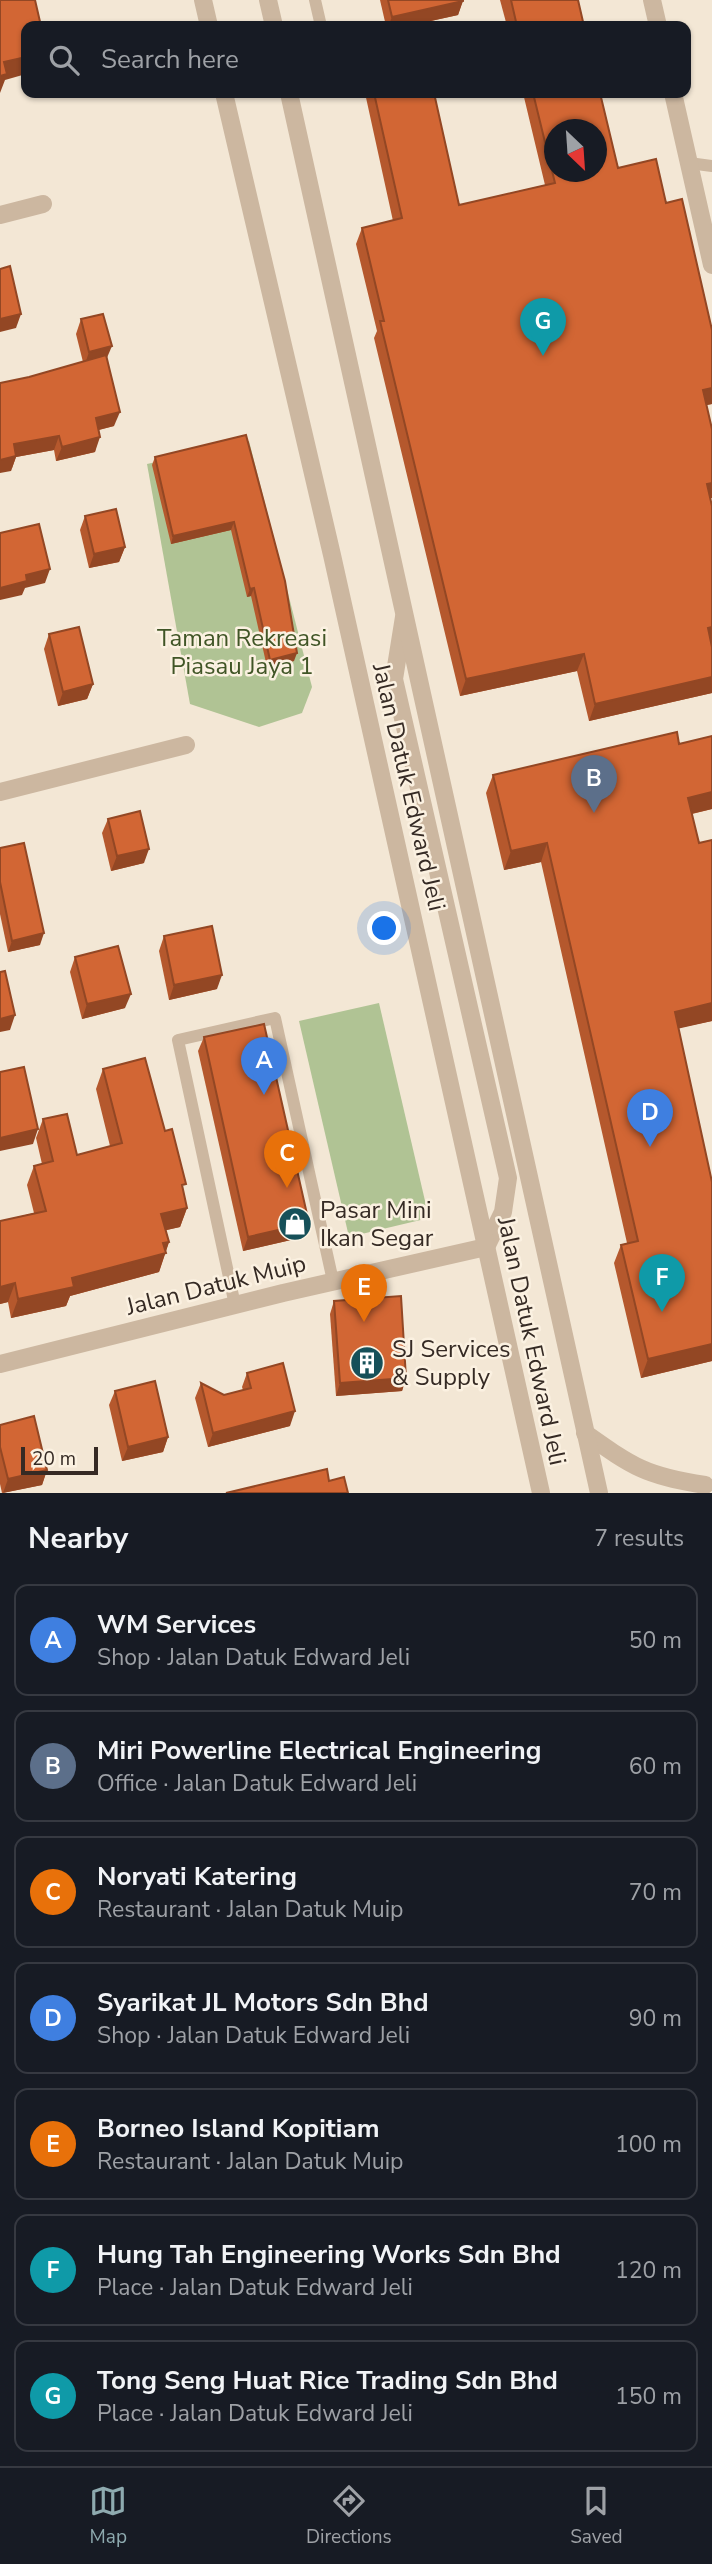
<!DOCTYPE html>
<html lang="en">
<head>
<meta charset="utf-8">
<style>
  :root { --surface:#171b24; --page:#242831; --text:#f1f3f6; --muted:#9ea1a6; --line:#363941; --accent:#8eaaaf }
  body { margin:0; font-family:"Nunito Sans",sans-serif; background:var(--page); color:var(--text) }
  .compass { position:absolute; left:544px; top:119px; width:63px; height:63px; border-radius:50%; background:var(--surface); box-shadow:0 2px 5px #0004; rotate:155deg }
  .scale { position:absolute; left:21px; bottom:18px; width:77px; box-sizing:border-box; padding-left:7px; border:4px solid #352a24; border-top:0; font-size:19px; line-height:24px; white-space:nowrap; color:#352a24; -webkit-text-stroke:5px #fbf1e1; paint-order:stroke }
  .you { position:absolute; left:385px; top:929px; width:24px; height:24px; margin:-18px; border:5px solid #fff; border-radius:50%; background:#1a73e8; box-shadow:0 0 0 10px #1a73e833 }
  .badge { display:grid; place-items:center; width:46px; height:46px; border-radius:50%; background:var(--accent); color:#fff; font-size:23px; font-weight:700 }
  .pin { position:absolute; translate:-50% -58px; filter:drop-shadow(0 2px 4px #0008) }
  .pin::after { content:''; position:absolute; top:37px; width:24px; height:21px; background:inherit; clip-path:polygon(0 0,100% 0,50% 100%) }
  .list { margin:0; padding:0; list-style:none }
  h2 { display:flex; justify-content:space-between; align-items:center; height:91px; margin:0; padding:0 28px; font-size:30px }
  h2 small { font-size:23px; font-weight:400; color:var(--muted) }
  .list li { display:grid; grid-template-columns:46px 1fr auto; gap:21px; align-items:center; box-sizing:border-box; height:112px; margin:0 14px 14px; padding:0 14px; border:2px solid var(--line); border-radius:14px }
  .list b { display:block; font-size:26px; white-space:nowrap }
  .list p { margin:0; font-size:23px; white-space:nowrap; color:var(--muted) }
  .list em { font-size:23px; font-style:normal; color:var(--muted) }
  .icon { flex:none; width:38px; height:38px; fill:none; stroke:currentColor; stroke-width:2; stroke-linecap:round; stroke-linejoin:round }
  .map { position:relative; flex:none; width:712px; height:1493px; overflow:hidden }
  .search { position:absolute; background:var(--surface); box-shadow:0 2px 5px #0004; left:21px; right:21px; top:21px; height:77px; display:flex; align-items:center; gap:18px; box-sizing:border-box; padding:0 24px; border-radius:14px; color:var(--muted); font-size:26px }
  .sheet { height:973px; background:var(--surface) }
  nav { display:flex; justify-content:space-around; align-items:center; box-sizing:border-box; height:98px; border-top:2px solid var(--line); background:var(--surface); font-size:19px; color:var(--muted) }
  nav a { display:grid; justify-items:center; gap:4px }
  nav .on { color:var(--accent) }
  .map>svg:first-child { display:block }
  .green { fill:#b0c394 }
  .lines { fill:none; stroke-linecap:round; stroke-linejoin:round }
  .service { stroke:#ccb7a0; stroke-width:12 }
  .minor { stroke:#ccb7a0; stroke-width:18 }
  .tertiary { stroke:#ccb7a0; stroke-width:18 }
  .wall { fill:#b5582d }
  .shaded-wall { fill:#934724 }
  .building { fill:#d26634; stroke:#934724; stroke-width:2; fill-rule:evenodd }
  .labels { text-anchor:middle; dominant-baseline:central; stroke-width:5; stroke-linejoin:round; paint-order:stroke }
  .park-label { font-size:24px; fill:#405526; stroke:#fbf1e1 }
  .street-label { font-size:24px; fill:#352a24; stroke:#fbf1e1 }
  .poi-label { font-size:24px; fill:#352a24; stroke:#fbf1e1; text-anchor:start }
</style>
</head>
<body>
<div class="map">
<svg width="712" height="1493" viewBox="0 0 712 1493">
  <rect width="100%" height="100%" fill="#f3e7d5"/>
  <g class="green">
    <path d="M 249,441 L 312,687 L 302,713 L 259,727 L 190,704 L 147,464 Z"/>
    <path d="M 379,1003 L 429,1218 L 349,1237 L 299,1021 Z"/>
  </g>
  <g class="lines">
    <g class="service">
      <path d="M 315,0 L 321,26"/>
      <path d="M 689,163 L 712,166"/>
      <path d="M 235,1305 L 178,1040 L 275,1018 L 333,1281"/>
    </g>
    <g class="minor">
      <path d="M 652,0 L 658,26"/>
      <path d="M 673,93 L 712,265"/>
      <path d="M 0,215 L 43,204"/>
      <path d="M 0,792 L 186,745"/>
      <path d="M 0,1364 L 283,1293 L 486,1247 L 503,1212 L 508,1178 L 394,679 L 404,617"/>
      <path d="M 585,1433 C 633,1467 646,1476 705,1485"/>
    </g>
    <g class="tertiary">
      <path d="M 203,0 L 209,26"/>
      <path d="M 268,0 L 274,26"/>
      <path d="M 224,93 L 332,555 L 541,1493"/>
      <path d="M 289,93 L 599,1493"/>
    </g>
  </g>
  <g class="wall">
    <path d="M 380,0 L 463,0 L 458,15 L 408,26 L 386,26 Z"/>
    <path d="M 500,0 L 578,0 L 584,26 L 507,26 Z"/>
    <path d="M 365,93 L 434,93 L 459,205 L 545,185 L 523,93 L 600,93 L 618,168 L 666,203 L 712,330 L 712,404 L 706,405 L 710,499 L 712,506 L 712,642 L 711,643 L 712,647 L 712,693 L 589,721 L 577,671 L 460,696 L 374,338 L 377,331 L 356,244 L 362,228 L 393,221 Z"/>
    <path d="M 81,319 L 107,359 L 114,426 L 99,430 L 95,452 L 56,461 L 54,450 L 16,457 L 11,471 L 29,377 L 83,362 L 76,334 Z"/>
    <path d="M 246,435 L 294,661 L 267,667 L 251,596 L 247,597 L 231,530 L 171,544 L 152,465 L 155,457 Z"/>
    <path d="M 85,516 L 125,547 L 119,562 L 89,568 L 80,530 Z"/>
    <path d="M 49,634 L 93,684 L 87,699 L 58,706 L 44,649 Z"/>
    <path d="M 679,744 L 712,809 L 692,814 L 699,843 L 712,840 L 712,1021 L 678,1028 L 712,1182 L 712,1361 L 641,1378 L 614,1263 L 621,1245 L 627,1243 L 541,862 L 504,870 L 486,793 L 493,775 Z"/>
    <path d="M 108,819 L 144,863 L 111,871 L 102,833 Z"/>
    <path d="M 0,848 L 40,945 L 8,952 L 0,914 Z"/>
    <path d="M 164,936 L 217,989 L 169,1000 L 159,951 Z"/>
    <path d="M 75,957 L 125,1008 L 82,1019 L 70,972 Z"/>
    <path d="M 204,1037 L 304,1237 L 243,1251 L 198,1051 Z"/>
    <path d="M 103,1069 L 165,1131 L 187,1208 L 180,1227 L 166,1230 L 169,1242 L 159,1272 L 70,1296 L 66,1306 L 11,1318 L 8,1302 L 0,1304 L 0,1221 L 34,1213 L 27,1185 L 34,1166 L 42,1164 L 36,1138 L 43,1119 L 77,1155 L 110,1146 L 96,1089 Z"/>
    <path d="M 334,1301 L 406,1378 L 402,1391 L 336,1396 L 330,1314 Z"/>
    <path d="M 247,1373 L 290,1426 L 208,1447 L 195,1398 L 201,1383 L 224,1395 L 243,1390 L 242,1387 Z"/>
    <path d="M 115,1391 L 168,1437 L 163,1452 L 122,1461 L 109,1405 Z"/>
    <path d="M 0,1425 L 47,1470 L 42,1485 L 2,1493 L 0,1484 Z"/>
  </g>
  <g class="shaded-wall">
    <path d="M 463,1 L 458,15 L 408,26 L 388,26 L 392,17 Z"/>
    <path d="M 26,57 L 26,74 L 5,80 L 0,93 L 0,73 L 4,62 Z"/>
    <path d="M 21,314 L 16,328 L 0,332 L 0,319 Z"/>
    <path d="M 112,346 L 106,360 L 84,367 L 89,352 Z"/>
    <path d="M 712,388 L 712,404 L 697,407 L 703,390 Z"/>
    <path d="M 120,412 L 114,426 L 90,432 L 96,418 Z"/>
    <path d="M 59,436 L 54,450 L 16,457 L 11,471 L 0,473 L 0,460 L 14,444 Z"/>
    <path d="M 100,437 L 95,452 L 56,461 L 62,447 Z"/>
    <path d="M 712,483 L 712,498 L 701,501 L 707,484 Z"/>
    <path d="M 234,522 L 231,530 L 171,544 L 173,536 Z"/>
    <path d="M 125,547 L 119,562 L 89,568 L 94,554 Z"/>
    <path d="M 50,569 L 45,583 L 25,588 L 22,595 L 0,600 L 0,588 L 26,575 Z"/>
    <path d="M 254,588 L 251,596 L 247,597 L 250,589 Z"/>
    <path d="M 712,627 L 712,642 L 702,645 L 708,628 Z"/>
    <path d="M 297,653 L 294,661 L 267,667 L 270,660 Z"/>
    <path d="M 584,654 L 577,671 L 460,696 L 466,679 Z"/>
    <path d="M 712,677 L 712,693 L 589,721 L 595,704 Z"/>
    <path d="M 93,684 L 87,699 L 58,706 L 63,692 Z"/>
    <path d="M 712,792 L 712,809 L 682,816 L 688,798 Z"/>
    <path d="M 547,843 L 541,862 L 504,870 L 511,851 Z"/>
    <path d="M 149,849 L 144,863 L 111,871 L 117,856 Z"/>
    <path d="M 44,933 L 40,945 L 8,952 L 12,941 Z"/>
    <path d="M 222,975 L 217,989 L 169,1000 L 174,985 Z"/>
    <path d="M 131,994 L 125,1008 L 82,1019 L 87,1004 Z"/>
    <path d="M 712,1003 L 712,1021 L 668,1031 L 675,1012 Z"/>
    <path d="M 15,1015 L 10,1030 L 0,1032 L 0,1019 Z"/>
    <path d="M 38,1129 L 33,1144 L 0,1151 L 0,1138 Z"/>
    <path d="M 187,1208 L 180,1227 L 154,1233 L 161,1214 Z"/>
    <path d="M 309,1223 L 304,1237 L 243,1251 L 248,1237 Z"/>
    <path d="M 169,1242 L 159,1272 L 70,1296 L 66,1306 L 11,1318 L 18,1299 Z"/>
    <path d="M 15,1283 L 8,1302 L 0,1304 L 0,1287 Z"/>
    <path d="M 712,1344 L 712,1361 L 641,1378 L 648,1359 Z"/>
    <path d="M 406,1378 L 402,1391 L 336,1396 L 340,1383 Z"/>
    <path d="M 295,1411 L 290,1426 L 208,1447 L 213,1433 Z"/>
    <path d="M 168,1437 L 163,1452 L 122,1461 L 128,1447 Z"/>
    <path d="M 47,1470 L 42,1485 L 3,1493 L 8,1479 Z"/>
  </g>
  <g class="building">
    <path d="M 0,0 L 35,0 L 41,26 L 26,26 L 26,57 L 4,62 L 7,74 L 0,76 Z"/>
    <path d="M 388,0 L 463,0 L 463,1 L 392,17 Z"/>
    <path d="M 511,0 L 578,0 L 584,26 L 517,26 Z"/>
    <path d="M 374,93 L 434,93 L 459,205 L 555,183 L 533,93 L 600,93 L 618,168 L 656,159 L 666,203 L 682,199 L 712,330 L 712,388 L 703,390 L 712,429 L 712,483 L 707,484 L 712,506 L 712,627 L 708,628 L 712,647 L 712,677 L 595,704 L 584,654 L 466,679 L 380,321 L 384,321 L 362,228 L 402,218 ZM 555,130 L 597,130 L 597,172 L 555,172 Z"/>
    <path d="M 10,266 L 21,314 L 0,319 L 0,269 Z"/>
    <path d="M 103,314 L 112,346 L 89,352 L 81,319 Z"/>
    <path d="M 106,355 L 120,412 L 96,418 L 100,437 L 62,447 L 59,436 L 14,444 L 16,456 L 0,460 L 0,383 L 29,377 Z"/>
    <path d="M 246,435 L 285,581 L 297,653 L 270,660 L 254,588 L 250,589 L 234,522 L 173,536 L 155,457 Z"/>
    <path d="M 116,509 L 125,547 L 94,554 L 85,516 Z"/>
    <path d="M 39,524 L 50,569 L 26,575 L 27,581 L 0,588 L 0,533 Z"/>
    <path d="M 79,627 L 93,684 L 63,692 L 49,634 Z"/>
    <path d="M 677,732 L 679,744 L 712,736 L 712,792 L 688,798 L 699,843 L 712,840 L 712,1003 L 675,1012 L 712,1182 L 712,1344 L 648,1359 L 621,1245 L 638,1241 L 547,843 L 511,851 L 493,775 Z"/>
    <path d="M 140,811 L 149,849 L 117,856 L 108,819 Z"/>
    <path d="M 24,843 L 44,933 L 12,941 L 0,882 L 0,848 Z"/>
    <path d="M 212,926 L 222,975 L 174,985 L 164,936 Z"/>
    <path d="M 118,946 L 131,994 L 87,1004 L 75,957 Z"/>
    <path d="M 5,971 L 15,1015 L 0,1019 L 0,972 Z"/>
    <path d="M 264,1024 L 309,1223 L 248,1237 L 204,1037 Z"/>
    <path d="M 145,1058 L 165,1131 L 172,1129 L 186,1184 L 182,1185 L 187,1208 L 161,1214 L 169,1242 L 163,1243 L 166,1253 L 72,1278 L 74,1287 L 18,1299 L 15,1283 L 0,1287 L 0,1221 L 46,1211 L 34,1166 L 53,1161 L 43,1119 L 67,1114 L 77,1155 L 122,1143 L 103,1069 Z"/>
    <path d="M 24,1067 L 38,1129 L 0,1138 L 0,1072 Z"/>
    <path d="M 401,1296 L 406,1378 L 340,1383 L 334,1301 Z"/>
    <path d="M 283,1363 L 295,1411 L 213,1433 L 201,1383 L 224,1395 L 251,1388 L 247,1373 Z"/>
    <path d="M 155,1381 L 168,1437 L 128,1447 L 115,1391 Z"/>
    <path d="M 34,1416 L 47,1470 L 8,1479 L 0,1447 L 0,1425 Z"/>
    <path d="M 327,1469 L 329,1481 L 344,1477 L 348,1493 L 226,1493 Z"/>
  </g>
  <defs>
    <g id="shop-disc" transform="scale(1.75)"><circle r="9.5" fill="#165059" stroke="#fbf1e1"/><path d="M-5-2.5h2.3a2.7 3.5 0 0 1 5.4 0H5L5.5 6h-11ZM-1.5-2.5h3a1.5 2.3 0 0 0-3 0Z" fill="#fff"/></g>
    <g id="building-disc" transform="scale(1.75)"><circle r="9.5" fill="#165059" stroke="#fbf1e1"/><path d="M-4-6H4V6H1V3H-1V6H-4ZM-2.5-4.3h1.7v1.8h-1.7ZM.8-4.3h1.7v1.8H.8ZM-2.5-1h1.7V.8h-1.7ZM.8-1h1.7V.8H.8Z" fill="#fff"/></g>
  </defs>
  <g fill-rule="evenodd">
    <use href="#shop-disc" x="295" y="1224"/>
    <use href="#building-disc" x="367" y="1363"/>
  </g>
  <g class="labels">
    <g class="park-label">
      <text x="242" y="638">Taman Rekreasi<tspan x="242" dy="28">Piasau Jaya 1</tspan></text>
    </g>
    <g class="street-label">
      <text transform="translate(409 787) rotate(77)">Jalan Datuk Edward Jeli</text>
      <text transform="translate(216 1285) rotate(-14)">Jalan Datuk Muip</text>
      <text transform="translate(532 1341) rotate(78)">Jalan Datuk Edward Jeli</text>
    </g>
    <g class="poi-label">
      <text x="320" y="1210">Pasar Mini<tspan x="320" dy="28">Ikan Segar</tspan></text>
      <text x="392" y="1349">SJ Services<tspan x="392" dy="28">&amp; Supply</tspan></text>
    </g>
  </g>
</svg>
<svg class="compass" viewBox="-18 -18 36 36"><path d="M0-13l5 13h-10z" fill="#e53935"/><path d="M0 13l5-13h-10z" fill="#9ea1a6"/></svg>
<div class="scale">20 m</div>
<div class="you"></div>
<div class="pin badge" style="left:264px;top:1095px;background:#3f7fe0">A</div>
<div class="pin badge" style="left:594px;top:813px;background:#5c6f8a">B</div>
<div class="pin badge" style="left:287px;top:1188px;background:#e8710a">C</div>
<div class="pin badge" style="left:650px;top:1147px;background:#3f7fe0">D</div>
<div class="pin badge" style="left:364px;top:1322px;background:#e8710a">E</div>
<div class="pin badge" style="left:662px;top:1312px;background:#0f9aa8">F</div>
<div class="pin badge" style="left:543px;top:356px;background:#0f9aa8">G</div>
<div class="search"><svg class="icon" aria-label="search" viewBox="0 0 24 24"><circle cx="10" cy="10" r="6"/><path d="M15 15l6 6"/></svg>Search here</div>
</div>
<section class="sheet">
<h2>Nearby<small>7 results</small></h2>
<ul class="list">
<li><span class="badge" style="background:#3f7fe0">A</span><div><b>WM Services</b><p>Shop · Jalan Datuk Edward Jeli</p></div><em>50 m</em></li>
<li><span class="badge" style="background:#5c6f8a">B</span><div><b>Miri Powerline Electrical Engineering</b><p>Office · Jalan Datuk Edward Jeli</p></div><em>60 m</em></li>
<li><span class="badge" style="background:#e8710a">C</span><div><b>Noryati Katering</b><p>Restaurant · Jalan Datuk Muip</p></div><em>70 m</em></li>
<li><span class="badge" style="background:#3f7fe0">D</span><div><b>Syarikat JL Motors Sdn Bhd</b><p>Shop · Jalan Datuk Edward Jeli</p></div><em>90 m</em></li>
<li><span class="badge" style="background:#e8710a">E</span><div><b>Borneo Island Kopitiam</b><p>Restaurant · Jalan Datuk Muip</p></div><em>100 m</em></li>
<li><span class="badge" style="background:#0f9aa8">F</span><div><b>Hung Tah Engineering Works Sdn Bhd</b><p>Place · Jalan Datuk Edward Jeli</p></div><em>120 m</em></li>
<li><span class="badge" style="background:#0f9aa8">G</span><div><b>Tong Seng Huat Rice Trading Sdn Bhd</b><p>Place · Jalan Datuk Edward Jeli</p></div><em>150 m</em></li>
</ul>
</section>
<nav>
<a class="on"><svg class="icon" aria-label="map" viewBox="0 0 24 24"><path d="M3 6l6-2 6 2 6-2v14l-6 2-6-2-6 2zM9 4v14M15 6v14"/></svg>Map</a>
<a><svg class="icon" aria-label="directions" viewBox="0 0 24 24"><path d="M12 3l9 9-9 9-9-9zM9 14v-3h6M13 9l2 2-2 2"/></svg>Directions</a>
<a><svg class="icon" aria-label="saved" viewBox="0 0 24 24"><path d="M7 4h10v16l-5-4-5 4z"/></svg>Saved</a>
</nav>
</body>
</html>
